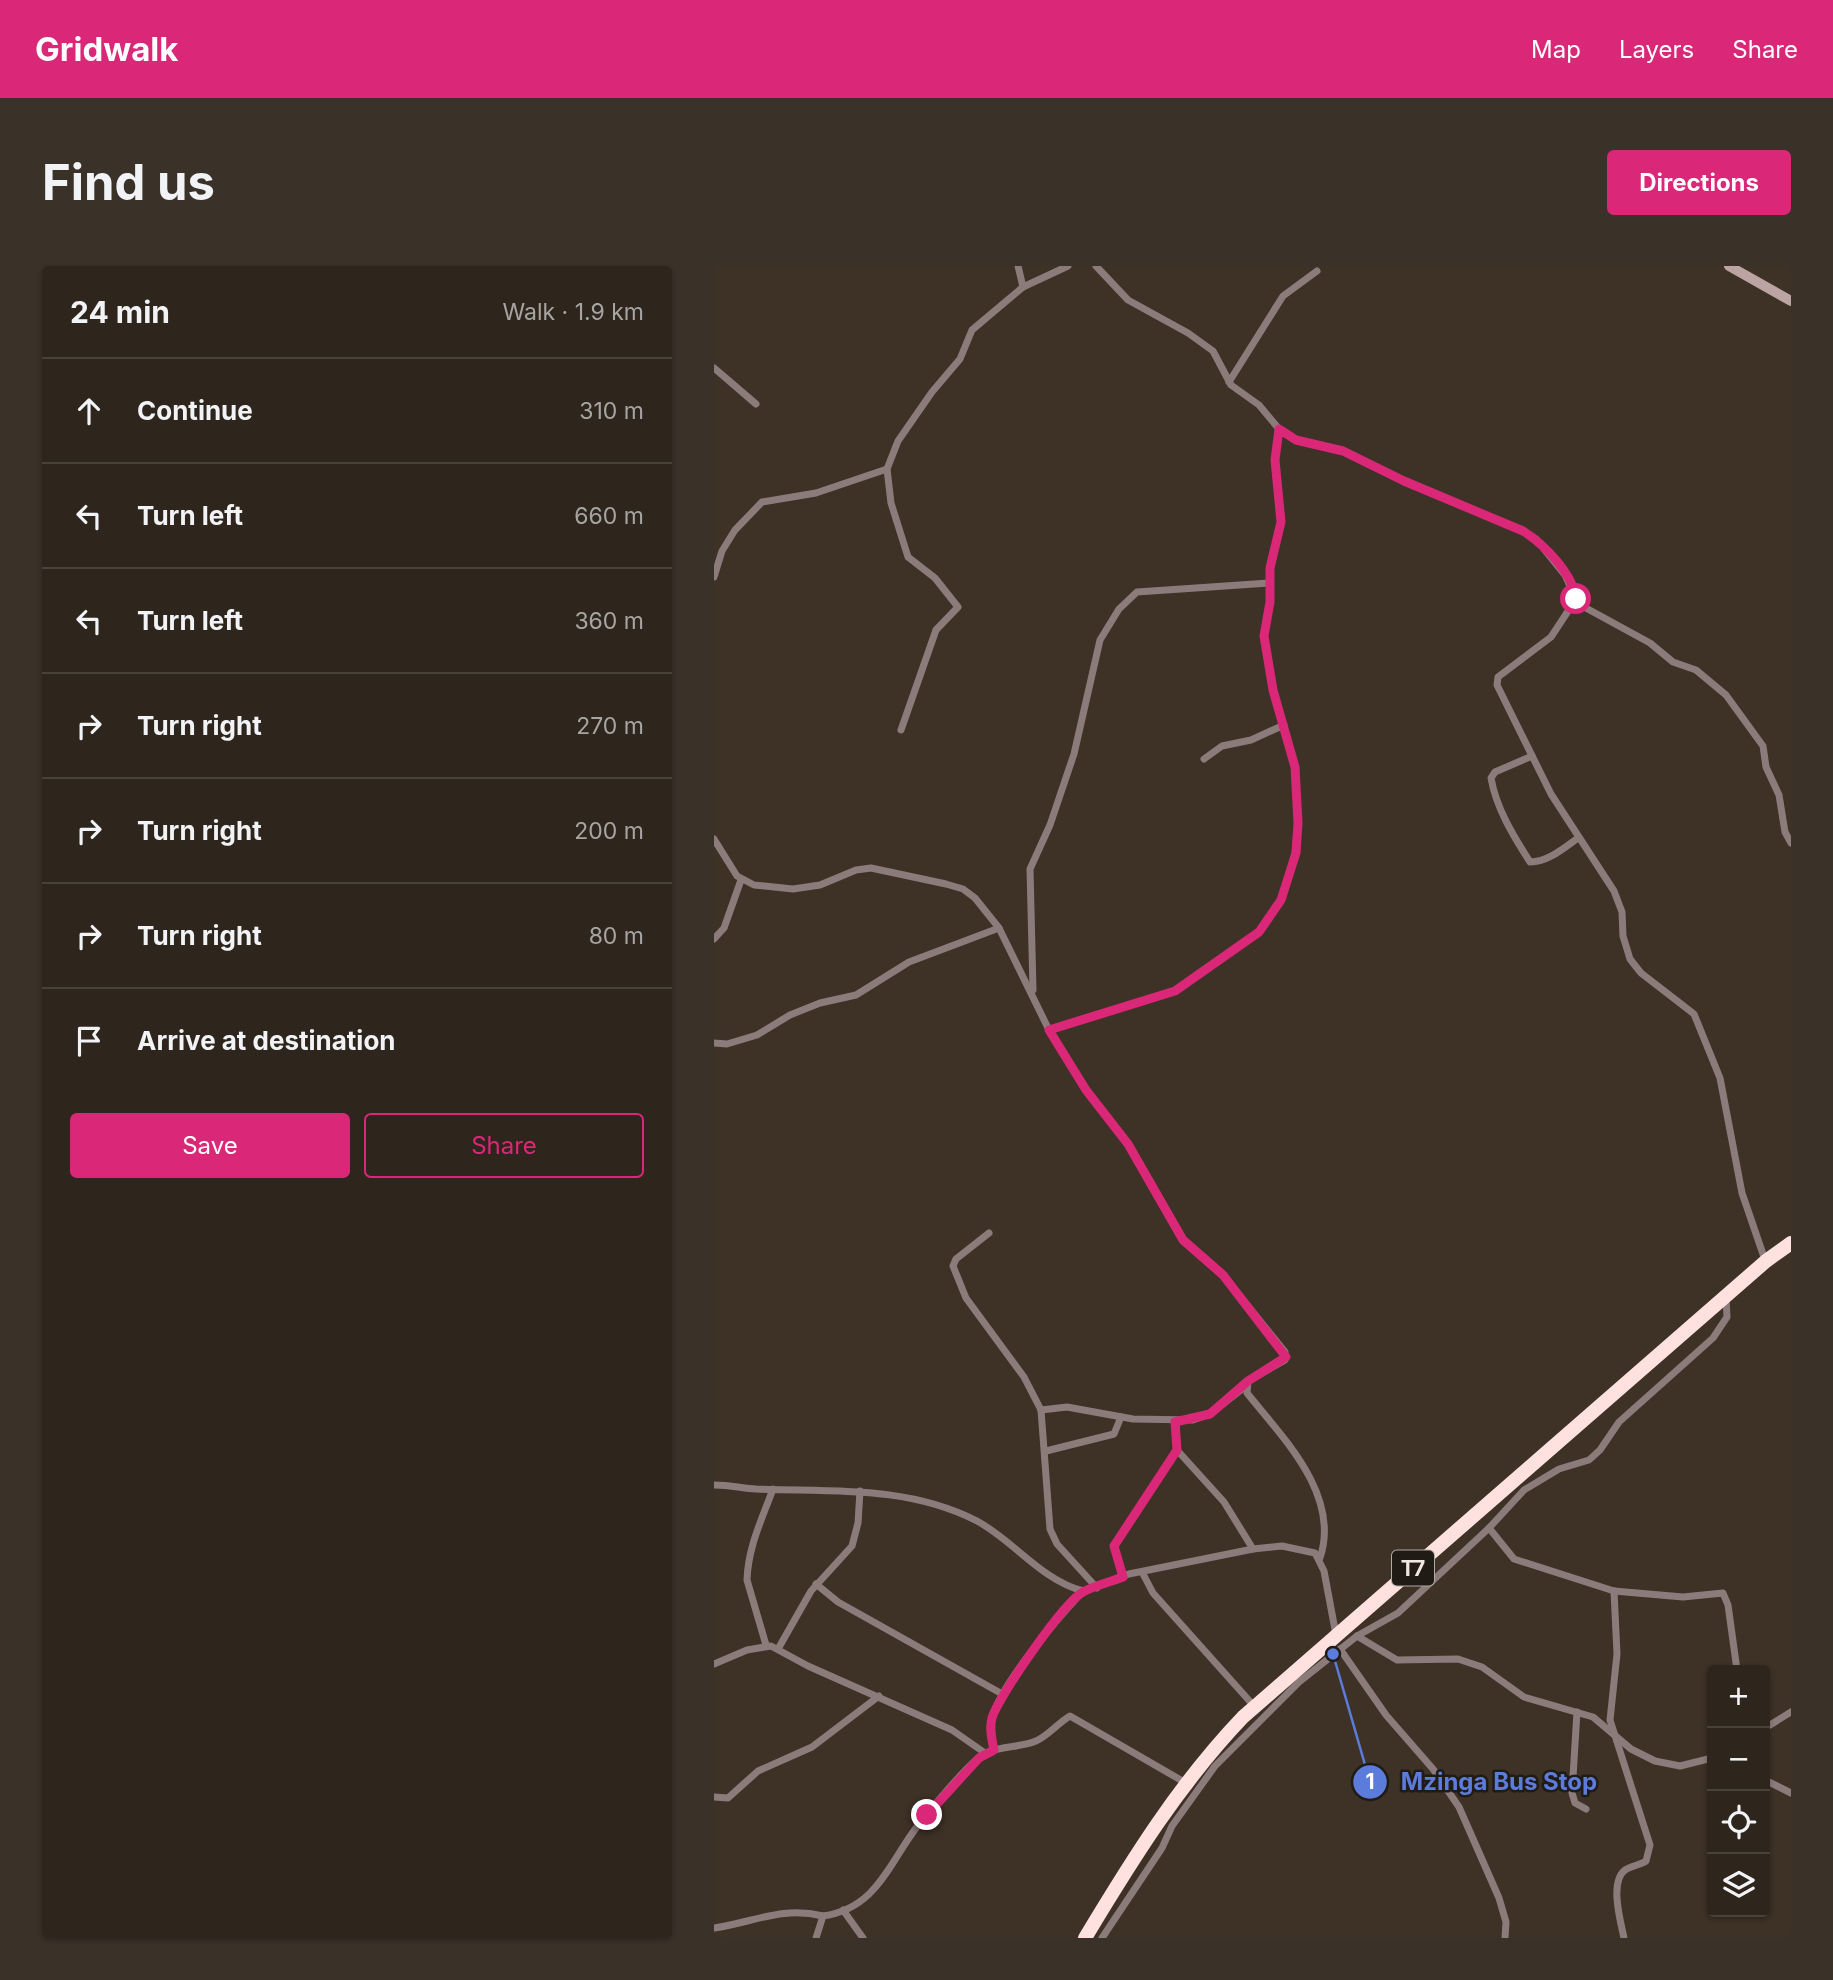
<!DOCTYPE html>
<html lang="en">
<head>
<meta charset="utf-8">
<style>
  :root { --surface:#2e251c; --page:#3a3129; --text:#f1f3f6; --muted:#a7a5a3; --line:#49423b; --accent:#db2777 }
  body { margin:0; font-family:Inter,sans-serif; background:var(--page); color:var(--text) }
  .controls { position:absolute; right:21px; bottom:21px; display:grid; overflow:hidden; border-radius:7px; box-shadow:0 2px 5px #0004 }
  .controls button { width:63px; height:63px; display:grid; place-items:center; padding:0; border:0; border-bottom:2px solid var(--line); background:var(--surface); color:var(--text); font:35px sans-serif }
  .stop { position:absolute; width:21px; height:21px; margin:-16px; border:5px solid #db2777; border-radius:50%; background:#fff }
  .stop.end { background:#db2777; border-color:#fff; box-shadow:0 2px 7px #0008 }
  .list { margin:0; padding:0; list-style:none }
  h2 { display:flex; justify-content:space-between; align-items:center; height:91px; margin:0; padding:0 28px; font-size:30px }
  h2 small { font-size:23px; font-weight:400; color:var(--muted) }
  .list li { display:grid; grid-template-columns:46px 1fr auto; gap:21px; align-items:center; box-sizing:border-box; height:105px; padding:0 28px; border-top:2px solid var(--line) }
  .list b { display:block; font-size:26px; white-space:nowrap }
  .list em { font-size:23px; font-style:normal; color:var(--muted) }
  .actions { display:flex; gap:14px; padding:21px 28px }
  .actions a { flex:1; padding:16px 0; border:2px solid var(--accent); border-radius:7px; text-align:center; font-size:24px; color:var(--accent) }
  .actions .main { background:var(--accent); color:#fff }
  .icon { flex:none; width:38px; height:38px; fill:none; stroke:currentColor; stroke-width:2; stroke-linecap:round; stroke-linejoin:round }
  .map { position:relative; flex:none; width:1077px; height:1672px; overflow:hidden; border-radius:7px }
  header { display:flex; align-items:center; gap:42px; box-sizing:border-box; height:98px; padding:0 35px; background:var(--accent); color:#fff }
  header strong { font-size:33px }
  nav { display:flex; gap:38px; margin-inline-start:auto; font-size:24px }
  .intro { display:flex; align-items:center; justify-content:space-between; box-sizing:border-box; height:168px; padding:0 42px }
  h1 { margin:0; font-size:49px }
  .button { padding:18px 32px; border-radius:7px; background:var(--accent); color:#fff; font-size:24px; font-weight:700 }
  main { display:flex; gap:42px; padding:0 42px }
  aside { flex:1; background:var(--surface); border-radius:7px; box-shadow:0 2px 5px #0004 }
  .map>svg:first-child { display:block }
  .lines { fill:none; stroke-linecap:round; stroke-linejoin:round }
  .street { stroke:#8b7c7b; stroke-width:7 }
  .secondary { stroke:#bca4a3; stroke-width:10 }
  .highway { stroke:#ffe2e0; stroke-width:14 }
  .route { stroke:#db2777; stroke-width:9 }
  .labels { text-anchor:middle; dominant-baseline:central; stroke-width:5; stroke-linejoin:round; paint-order:stroke }
  .shield { fill:#201b15; stroke:#b2aaa4; stroke-width:2 }
  .shield-label { font-size:21px; font-weight:bold; fill:#f0e8e1 }
  .leader { fill:none; stroke:#5c7cdb; stroke-width:2.5 }
  .callout-dot { fill:#5c7cdb; stroke:#201b15; stroke-width:2.5 }
  .mark-label { font-size:21px; text-anchor:middle; font-weight:bold; fill:#fff }
  .callout-label { font-size:24px; text-anchor:middle; font-weight:bold; fill:#5c7cdb; stroke:#201b15; stroke-width:5; stroke-linejoin:round; paint-order:stroke }
</style>
</head>
<body>
<header>
<strong>Gridwalk</strong>
<nav><a>Map</a><a>Layers</a><a>Share</a></nav>
</header>
<div class="intro"><h1>Find us</h1><a class="button">Directions</a></div>
<main>
<aside>
<h2>24 min<small>Walk · 1.9 km</small></h2>
<ul class="list">
<li><svg class="icon" aria-label="ahead" viewBox="0 0 24 24"><path d="M12 20V5M6 11l6-6 6 6"/></svg><div><b>Continue</b></div><em>310 m</em></li>
<li><svg class="icon" aria-label="left" viewBox="0 0 24 24"><path d="M17 20v-9H6M10 6l-5 5 5 5"/></svg><div><b>Turn left</b></div><em>660 m</em></li>
<li><svg class="icon" aria-label="left" viewBox="0 0 24 24"><path d="M17 20v-9H6M10 6l-5 5 5 5"/></svg><div><b>Turn left</b></div><em>360 m</em></li>
<li><svg class="icon" aria-label="right" viewBox="0 0 24 24"><path d="M7 20v-9h11M14 6l5 5-5 5"/></svg><div><b>Turn right</b></div><em>270 m</em></li>
<li><svg class="icon" aria-label="right" viewBox="0 0 24 24"><path d="M7 20v-9h11M14 6l5 5-5 5"/></svg><div><b>Turn right</b></div><em>200 m</em></li>
<li><svg class="icon" aria-label="right" viewBox="0 0 24 24"><path d="M7 20v-9h11M14 6l5 5-5 5"/></svg><div><b>Turn right</b></div><em>80 m</em></li>
<li><svg class="icon" aria-label="arrive" viewBox="0 0 24 24"><path d="M6 21V4h12l-3 4 3 4H6"/></svg><div><b>Arrive at destination</b></div></li>
</ul>
<div class="actions"><a class="main">Save</a><a>Share</a></div>
</aside>
<div class="map">
<svg width="1077" height="1672" viewBox="0 0 1077 1672">
  <rect width="100%" height="100%" fill="#3e3126"/>
  <g class="lines">
    <g class="street">
      <path d="M 304,0 L 309,21"/>
      <path d="M 382,0 L 414,34 L 474,67 L 499,85 L 517,119 L 545,139 L 565,163 L 582,174 L 629,185 L 690,215 L 809,265 L 822,273 L 851,309 L 862,333 L 837,371 L 784,411 L 783,419 L 837,528 L 900,625 L 908,646 L 909,670 L 916,693 L 927,707 L 980,748 L 1006,812 L 1028,927 L 1051,994"/>
      <path d="M 0,102 L 42,138"/>
      <path d="M 515,116 L 569,30 L 603,5"/>
      <path d="M 173,203 L 177,237 L 194,291 L 221,312 L 244,341 L 222,364 L 187,464"/>
      <path d="M 0,311 L 8,285 L 21,264 L 48,236 L 102,227 L 173,203 L 184,175 L 218,126 L 246,93 L 258,64 L 309,21 L 354,0"/>
      <path d="M 861,336 L 936,377 L 959,396 L 982,404 L 1012,429 L 1049,480 L 1052,501 L 1065,529 L 1071,566 L 1077,577"/>
      <path d="M 818,490 L 781,506 L 777,512 C 782,542 800,571 816,596 C 834,596 850,582 864,572"/>
      <path d="M 490,493 L 508,480 L 537,474 L 570,459"/>
      <path d="M 0,573 L 23,610 L 40,619 L 79,623 L 106,619 L 142,604 L 157,602 L 232,618 L 249,623 L 261,632 L 285,662 L 335,764 L 372,824 L 414,878 L 469,974 L 509,1009 L 571,1086 L 571,1094 L 534,1115 L 533,1127 C 569,1172 627,1229 606,1292"/>
      <path d="M 0,673 L 10,662 L 27,614"/>
      <path d="M 319,724 L 316,603 L 336,559 L 360,488 L 386,374 L 405,343 L 423,326 L 555,317"/>
      <path d="M 335,764 L 461,725 L 545,666 L 567,634 L 581,588 L 584,557 L 581,501 L 559,424 L 550,370 L 556,336 L 556,302 L 567,256 L 561,195 L 565,163"/>
      <path d="M 0,777 L 13,778 L 43,769 L 76,749 L 106,737 L 142,729 L 195,696 L 285,662"/>
      <path d="M 275,967 L 242,993 L 239,1000 L 252,1032 L 310,1111 L 327,1144 L 336,1263 L 343,1278 L 383,1322"/>
      <path d="M 327,1144 L 353,1141 L 419,1153 L 479,1154 L 496,1148 L 532,1120"/>
      <path d="M 463,1184 L 510,1236 L 539,1283"/>
      <path d="M 332,1185 L 400,1168 L 407,1151"/>
      <path d="M 0,1219 C 15,1219 28,1222 42,1223 C 117,1226 193,1219 263,1255 C 300,1275 327,1314 369,1325 L 415,1308 L 539,1283 L 568,1280 L 601,1287 L 610,1305 L 622,1369"/>
      <path d="M 775,1262 L 800,1293 L 900,1325 L 969,1331 L 1009,1327 L 1014,1339 L 1023,1404"/>
      <path d="M 428,1306 L 439,1327 L 540,1440"/>
      <path d="M 409,1311 L 400,1280 L 463,1184 L 462,1156"/>
      <path d="M 102,1318 L 124,1336 L 290,1429"/>
      <path d="M 900,1325 L 903,1388 L 896,1454 L 936,1579 L 932,1595 C 926,1599 917,1600 911,1604 C 895,1616 907,1657 910,1672"/>
      <path d="M 643,1370 L 683,1394 L 744,1393 L 768,1401 L 810,1431 L 879,1451 L 917,1483 L 941,1495 L 966,1500 L 998,1492"/>
      <path d="M 52,1379 L 33,1314 C 34,1281 48,1253 59,1223"/>
      <path d="M 64,1383 L 97,1325 L 138,1280 L 144,1257 L 146,1225"/>
      <path d="M 626,1383 L 672,1449 L 719,1503 L 745,1541 L 785,1632 L 792,1656 L 791,1672"/>
      <path d="M 0,1398 L 33,1384 L 57,1380 L 94,1400 L 238,1464 L 271,1487"/>
      <path d="M 863,1446 L 858,1527 L 861,1537 L 872,1543"/>
      <path d="M 1051,1462 L 1077,1446"/>
      <path d="M 280,1484 C 278,1473 275,1462 278,1452 C 288,1416 343,1353 369,1325"/>
      <path d="M 1051,1514 L 1077,1527"/>
      <path d="M 0,1531 L 14,1532 L 44,1505 L 98,1481 L 165,1430"/>
      <path d="M 129,1644 L 149,1672"/>
      <path d="M 0,1662 C 41,1656 67,1640 109,1650"/>
      <path d="M 102,1672 L 109,1650 C 164,1642 175,1596 205,1558 C 219,1541 253,1498 270,1488 C 286,1479 306,1482 322,1475 C 335,1469 344,1457 356,1450 L 472,1517"/>
      <path d="M 388,1672 L 448,1582 L 458,1560 L 501,1500 L 585,1416 L 643,1370 L 684,1347 L 775,1262 L 810,1224 L 845,1203 L 875,1194 L 886,1184 L 905,1156 L 999,1072 L 1013,1051 L 1012,1032"/>
    </g>
    <path class="secondary" d="M 1015,0 L 1077,35"/>
    <path class="highway" d="M 371,1672 C 418,1594 465,1518 529,1451 L 1052,995 L 1077,977"/>
  </g>
  <g class="lines">
    <path class="route" d="M 213,1549 L 265,1492 L 280,1484 C 278,1474 275,1462 278,1452 C 284,1431 350,1336 369,1326 C 380,1320 396,1316 409,1311 L 400,1280 L 463,1184 L 461,1156 L 496,1148 L 534,1115 L 572,1091 L 509,1009 L 469,974 L 414,878 L 372,824 L 335,764 L 461,725 L 545,666 L 567,634 L 582,587 L 584,557 L 581,501 L 559,424 L 550,370 L 556,336 L 556,302 L 567,256 L 561,194 L 565,163 L 582,174 L 629,185 L 690,215 L 809,265 C 830,278 859,308 862,333"/>
  </g>
  <g class="labels">
    <rect class="shield" x="678" y="1284.5" width="42" height="35" rx="5"/>
    <g class="shield-label">
      <text x="699" y="1302">T7</text>
    </g>
  </g>
  <path class="leader" d="M619 1388L656 1516"/>
  <g class="callout-dot">
    <circle cx="619" cy="1388" r="7"/>
    <circle cx="656" cy="1516" r="18"/>
  </g>
  <g class="mark-label">
    <text x="656" y="1523">1</text>
  </g>
  <g class="callout-label">
    <text x="785" y="1524">Mzinga Bus Stop</text>
  </g>
</svg>
<div class="controls">
<button>+</button>
<button>−</button>
<button><svg class="icon" aria-label="locate" viewBox="0 0 24 24"><circle cx="12" cy="12" r="6"/><path d="M12 2v4M12 18v4M2 12h4M18 12h4"/></svg></button>
<button><svg class="icon" aria-label="layers" viewBox="0 0 24 24"><path d="M12 4l9 5-9 5-9-5zM3 14l9 5 9-5"/></svg></button>
</div>
<div class="stop" style="left:862px;top:333px"></div>
<div class="stop end" style="left:213px;top:1549px"></div>
</div>
</main>
</body>
</html>
